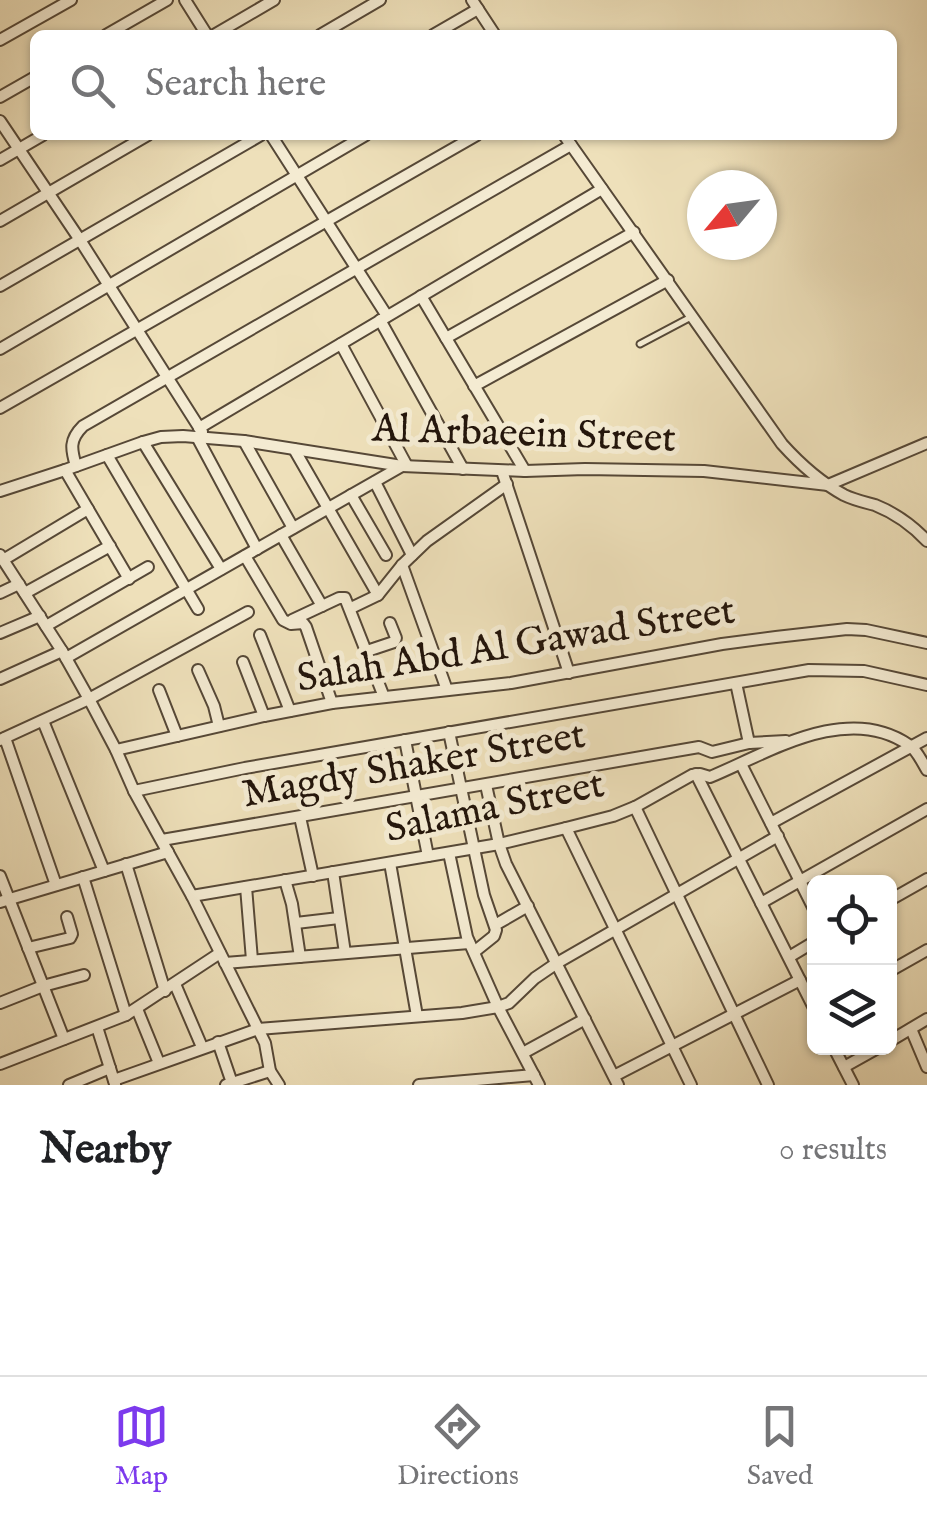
<!DOCTYPE html>
<html lang="en">
<head>
<meta charset="utf-8">
<style>
  :root { --surface:#fff; --page:#f2f2f2; --text:#202124; --muted:#757577; --line:#e0e0e0; --accent:#7c3aed }
  body { margin:0; font-family:"IM FELL English",serif; background:var(--page); color:var(--text) }
  .controls { position:absolute; right:30px; bottom:30px; display:grid; overflow:hidden; border-radius:15px; box-shadow:0 2px 8px #0004 }
  .controls button { width:90px; height:90px; display:grid; place-items:center; padding:0; border:0; border-bottom:2px solid var(--line); background:var(--surface); color:var(--text); font:50px sans-serif }
  .compass { position:absolute; left:687px; top:170px; width:90px; height:90px; border-radius:50%; background:var(--surface); box-shadow:0 2px 8px #0004; rotate:241deg }
  .list { margin:0; padding:0; list-style:none }
  h2 { display:flex; justify-content:space-between; align-items:center; height:130px; margin:0; padding:0 40px; font-size:42px }
  h2 small { font-size:32px; font-weight:400; color:var(--muted) }
  .icon { flex:none; width:55px; height:55px; fill:none; stroke:currentColor; stroke-width:2; stroke-linecap:round; stroke-linejoin:round }
  .map { position:relative; flex:none; width:927px; height:1085px; overflow:hidden }
  .search { position:absolute; background:var(--surface); box-shadow:0 2px 8px #0004; left:30px; right:30px; top:30px; height:110px; display:flex; align-items:center; gap:25px; box-sizing:border-box; padding:0 35px; border-radius:15px; color:var(--muted); font-size:38px }
  .sheet { height:290px; background:var(--surface) }
  nav { display:flex; justify-content:space-around; align-items:center; box-sizing:border-box; height:140px; border-top:2px solid var(--line); background:var(--surface); font-size:28px; color:var(--muted) }
  nav a { display:grid; justify-items:center; gap:5px }
  nav .on { color:var(--accent) }
  .map>svg:first-child { display:block }
  .lines { fill:none; stroke-linecap:round; stroke-linejoin:round }
  .service-casing { stroke:#564837; stroke-width:9 }
  .minor-casing { stroke:#564837; stroke-width:14 }
  .service { stroke:#f4ebd2; stroke-width:5 }
  .minor { stroke:#f4ebd2; stroke-width:10 }
  .labels { text-anchor:middle; dominant-baseline:central; stroke-width:10; stroke-linejoin:round; paint-order:stroke }
  .street-label { font-size:40px; fill:#23150b; stroke:#f4ebd2 }
</style>
</head>
<body>
<div class="map">
<svg width="927" height="1085" viewBox="0 0 927 1085">
  <rect width="100%" height="100%" fill="#eee0ba"/>
  <filter id="stains"><feTurbulence type="fractalNoise" baseFrequency=".002" numOctaves="4"/><feColorMatrix values="0 0 0 0 .2 0 0 0 0 .09 0 0 0 0 .02 0 0 0 .5 -.17"/></filter>
  <radialGradient id="worn" r=".72"><stop offset=".6" stop-color="#630" stop-opacity="0"/><stop offset="1" stop-color="#630" stop-opacity=".3"/></radialGradient>
  <g class="lines">
    <g class="service-casing">
      <path id="service" d="M 640,344 L 691,317"/>
    </g>
    <g class="minor-casing">
      <g id="minor">
        <path d="M 185,0 L 207,35"/>
        <path d="M 472,0 L 495,35"/>
        <path d="M 106,35 L 167,0"/>
        <path d="M 214,35 L 274,0"/>
        <path d="M 320,35 L 380,0"/>
        <path d="M 433,35 L 478,9"/>
        <path d="M 0,40 L 71,0"/>
        <path d="M 0,97 L 35,77"/>
        <path d="M 0,121 L 80,240 L 202,432"/>
        <path d="M 271,135 L 387,316"/>
        <path d="M 564,135 L 782,444 C 800,464 820,482 844,495 C 854,500 864,502 875,505 C 895,513 912,525 927,541"/>
        <path d="M 0,160 L 43,135"/>
        <path d="M 0,221 L 148,135"/>
        <path d="M 0,286 L 261,135"/>
        <path d="M 421,296 L 525,471"/>
        <path d="M 380,320 L 463,469"/>
        <path d="M 446,338 L 634,232"/>
        <path d="M 341,344 L 407,466"/>
        <path d="M 0,349 L 366,135"/>
        <path d="M 474,386 L 668,280"/>
        <path d="M 0,408 L 477,135"/>
        <path d="M 199,428 L 602,189"/>
        <path d="M 197,437 L 257,549"/>
        <path d="M 244,441 L 293,528"/>
        <path d="M 143,442 L 221,569"/>
        <path d="M 294,449 L 378,595"/>
        <path d="M 107,455 L 198,609"/>
        <path d="M 76,466 C 71,449 69,440 83,426 L 571,145"/>
        <path d="M 65,470 L 129,579"/>
        <path d="M 502,471 L 569,673"/>
        <path d="M 375,482 L 412,555"/>
        <path d="M 0,491 L 65,470 L 143,442 L 161,437 L 183,436 L 244,441 L 402,466 L 525,471 L 585,469 L 704,471 L 828,485 L 927,443"/>
        <path d="M 351,495 L 386,555"/>
        <path d="M 281,535 L 322,606"/>
        <path d="M 0,555 L 62,651 L 89,699 L 116,750 L 134,791 L 192,896 L 265,1043 L 270,1071 L 279,1085"/>
        <path d="M 245,556 L 283,620 L 291,624 L 303,623 L 306,627 L 332,703"/>
        <path d="M 3,560 L 88,509"/>
        <path d="M 402,565 L 447,690"/>
        <path d="M 0,593 L 19,584"/>
        <path d="M 25,593 L 110,546"/>
        <path d="M 351,608 L 378,595 L 402,565 L 427,541 L 507,484"/>
        <path d="M 292,620 L 339,598 L 345,598 L 384,697"/>
        <path d="M 46,626 L 148,567"/>
        <path d="M 0,633 L 40,616"/>
        <path d="M 260,635 L 290,711"/>
        <path d="M 367,651 L 394,642 L 396,638 L 390,623"/>
        <path d="M 66,658 L 402,466"/>
        <path d="M 243,662 L 264,716"/>
        <path d="M 198,670 L 214,706 L 219,726"/>
        <path d="M 0,679 L 62,651"/>
        <path d="M 736,683 L 749,743"/>
        <path d="M 159,690 L 177,736"/>
        <path d="M 43,721 L 104,871"/>
        <path d="M 449,732 L 484,895 L 496,930 L 494,936 L 474,952"/>
        <path d="M 5,738 L 56,885"/>
        <path d="M 0,740 L 89,699 L 248,612"/>
        <path d="M 405,740 L 428,856"/>
        <path d="M 116,750 L 264,716 L 332,703 L 511,683 L 722,644 L 776,637 L 847,629 L 866,630 L 927,643"/>
        <path d="M 741,764 L 814,909"/>
        <path d="M 696,774 L 814,1008"/>
        <path d="M 486,785 L 499,844 L 506,864 L 618,1085"/>
        <path d="M 134,791 L 245,768 L 809,670 L 864,671 L 927,685"/>
        <path d="M 635,807 L 768,1085"/>
        <path d="M 300,817 L 313,876"/>
        <path d="M 771,823 L 927,738"/>
        <path d="M 566,828 L 691,1085"/>
        <path d="M 162,840 L 699,747 L 712,752 L 749,743 L 786,741"/>
        <path d="M 449,853 L 467,937 L 498,1007 L 539,1085"/>
        <path d="M 390,863 L 417,1016"/>
        <path d="M 126,864 L 165,991"/>
        <path d="M 333,872 L 345,953"/>
        <path d="M 0,876 L 64,1039"/>
        <path d="M 83,877 L 126,1015"/>
        <path d="M 285,880 L 292,904 L 300,957"/>
        <path d="M 246,887 L 252,960"/>
        <path d="M 192,896 L 499,844 L 566,828 L 613,816 L 635,807 L 692,775 L 700,774 L 710,777 C 768,753 847,702 909,745 C 917,750 922,762 927,770"/>
        <path d="M 890,900 L 927,879"/>
        <path d="M 0,902 L 168,852"/>
        <path d="M 761,903 L 927,809"/>
        <path d="M 296,923 L 339,918"/>
        <path d="M 495,925 L 528,906"/>
        <path d="M 28,948 L 70,938 L 72,934 L 67,917"/>
        <path d="M 789,957 L 814,942"/>
        <path d="M 225,963 L 469,943"/>
        <path d="M 890,971 L 927,950"/>
        <path d="M 175,984 L 202,1047"/>
        <path d="M 0,1003 L 43,986 L 84,975"/>
        <path d="M 137,1009 L 159,1063"/>
        <path d="M 97,1027 L 115,1084"/>
        <path d="M 911,1029 L 927,1067"/>
        <path d="M 890,1041 L 927,1019"/>
        <path d="M 218,1042 L 232,1083"/>
        <path d="M 834,1048 L 853,1085"/>
        <path d="M 523,1053 L 585,1019"/>
        <path d="M 0,1064 L 126,1015 L 220,953"/>
        <path d="M 844,1067 L 878,1048"/>
        <path d="M 614,1076 L 800,980"/>
        <path d="M 114,1080 L 258,1029 L 462,1013 L 498,1007 L 509,1003 L 535,978 L 557,963 L 778,836"/>
        <path d="M 69,1085 L 110,1068"/>
        <path d="M 226,1085 L 270,1071"/>
        <path d="M 419,1085 L 534,1075"/>
      </g>
    </g>
    <use href="#service" class="service"/>
    <use href="#minor" class="minor"/>
  </g>
  <g class="labels">
    <g class="street-label">
      <text transform="translate(524 435) rotate(2)">Al Arbaeein Street</text>
      <text transform="translate(516 646) rotate(-9)">Salah Abd Al Gawad Street</text>
      <text transform="translate(414 766) rotate(-10)">Magdy Shaker Street</text>
      <text transform="translate(495 808) rotate(-12)">Salama Street</text>
    </g>
  </g>
  <rect width="100%" height="100%" filter="url(#stains)"/>
  <rect width="100%" height="100%" fill="url(#worn)"/>
</svg>
<div class="controls">
<button><svg class="icon" aria-label="locate" viewBox="0 0 24 24"><circle cx="12" cy="12" r="6"/><path d="M12 2v4M12 18v4M2 12h4M18 12h4"/></svg></button>
<button><svg class="icon" aria-label="layers" viewBox="0 0 24 24"><path d="M12 4l9 5-9 5-9-5zM3 14l9 5 9-5"/></svg></button>
</div>
<svg class="compass" viewBox="-18 -18 36 36"><path d="M0-13l5 13h-10z" fill="#e53935"/><path d="M0 13l5-13h-10z" fill="#757577"/></svg>
<div class="search"><svg class="icon" aria-label="search" viewBox="0 0 24 24"><circle cx="10" cy="10" r="6"/><path d="M15 15l6 6"/></svg>Search here</div>
</div>
<section class="sheet">
<h2>Nearby<small>0 results</small></h2>
<ul class="list">
</ul>
</section>
<nav>
<a class="on"><svg class="icon" aria-label="map" viewBox="0 0 24 24"><path d="M3 6l6-2 6 2 6-2v14l-6 2-6-2-6 2zM9 4v14M15 6v14"/></svg>Map</a>
<a><svg class="icon" aria-label="directions" viewBox="0 0 24 24"><path d="M12 3l9 9-9 9-9-9zM9 14v-3h6M13 9l2 2-2 2"/></svg>Directions</a>
<a><svg class="icon" aria-label="saved" viewBox="0 0 24 24"><path d="M7 4h10v16l-5-4-5 4z"/></svg>Saved</a>
</nav>
</body>
</html>
